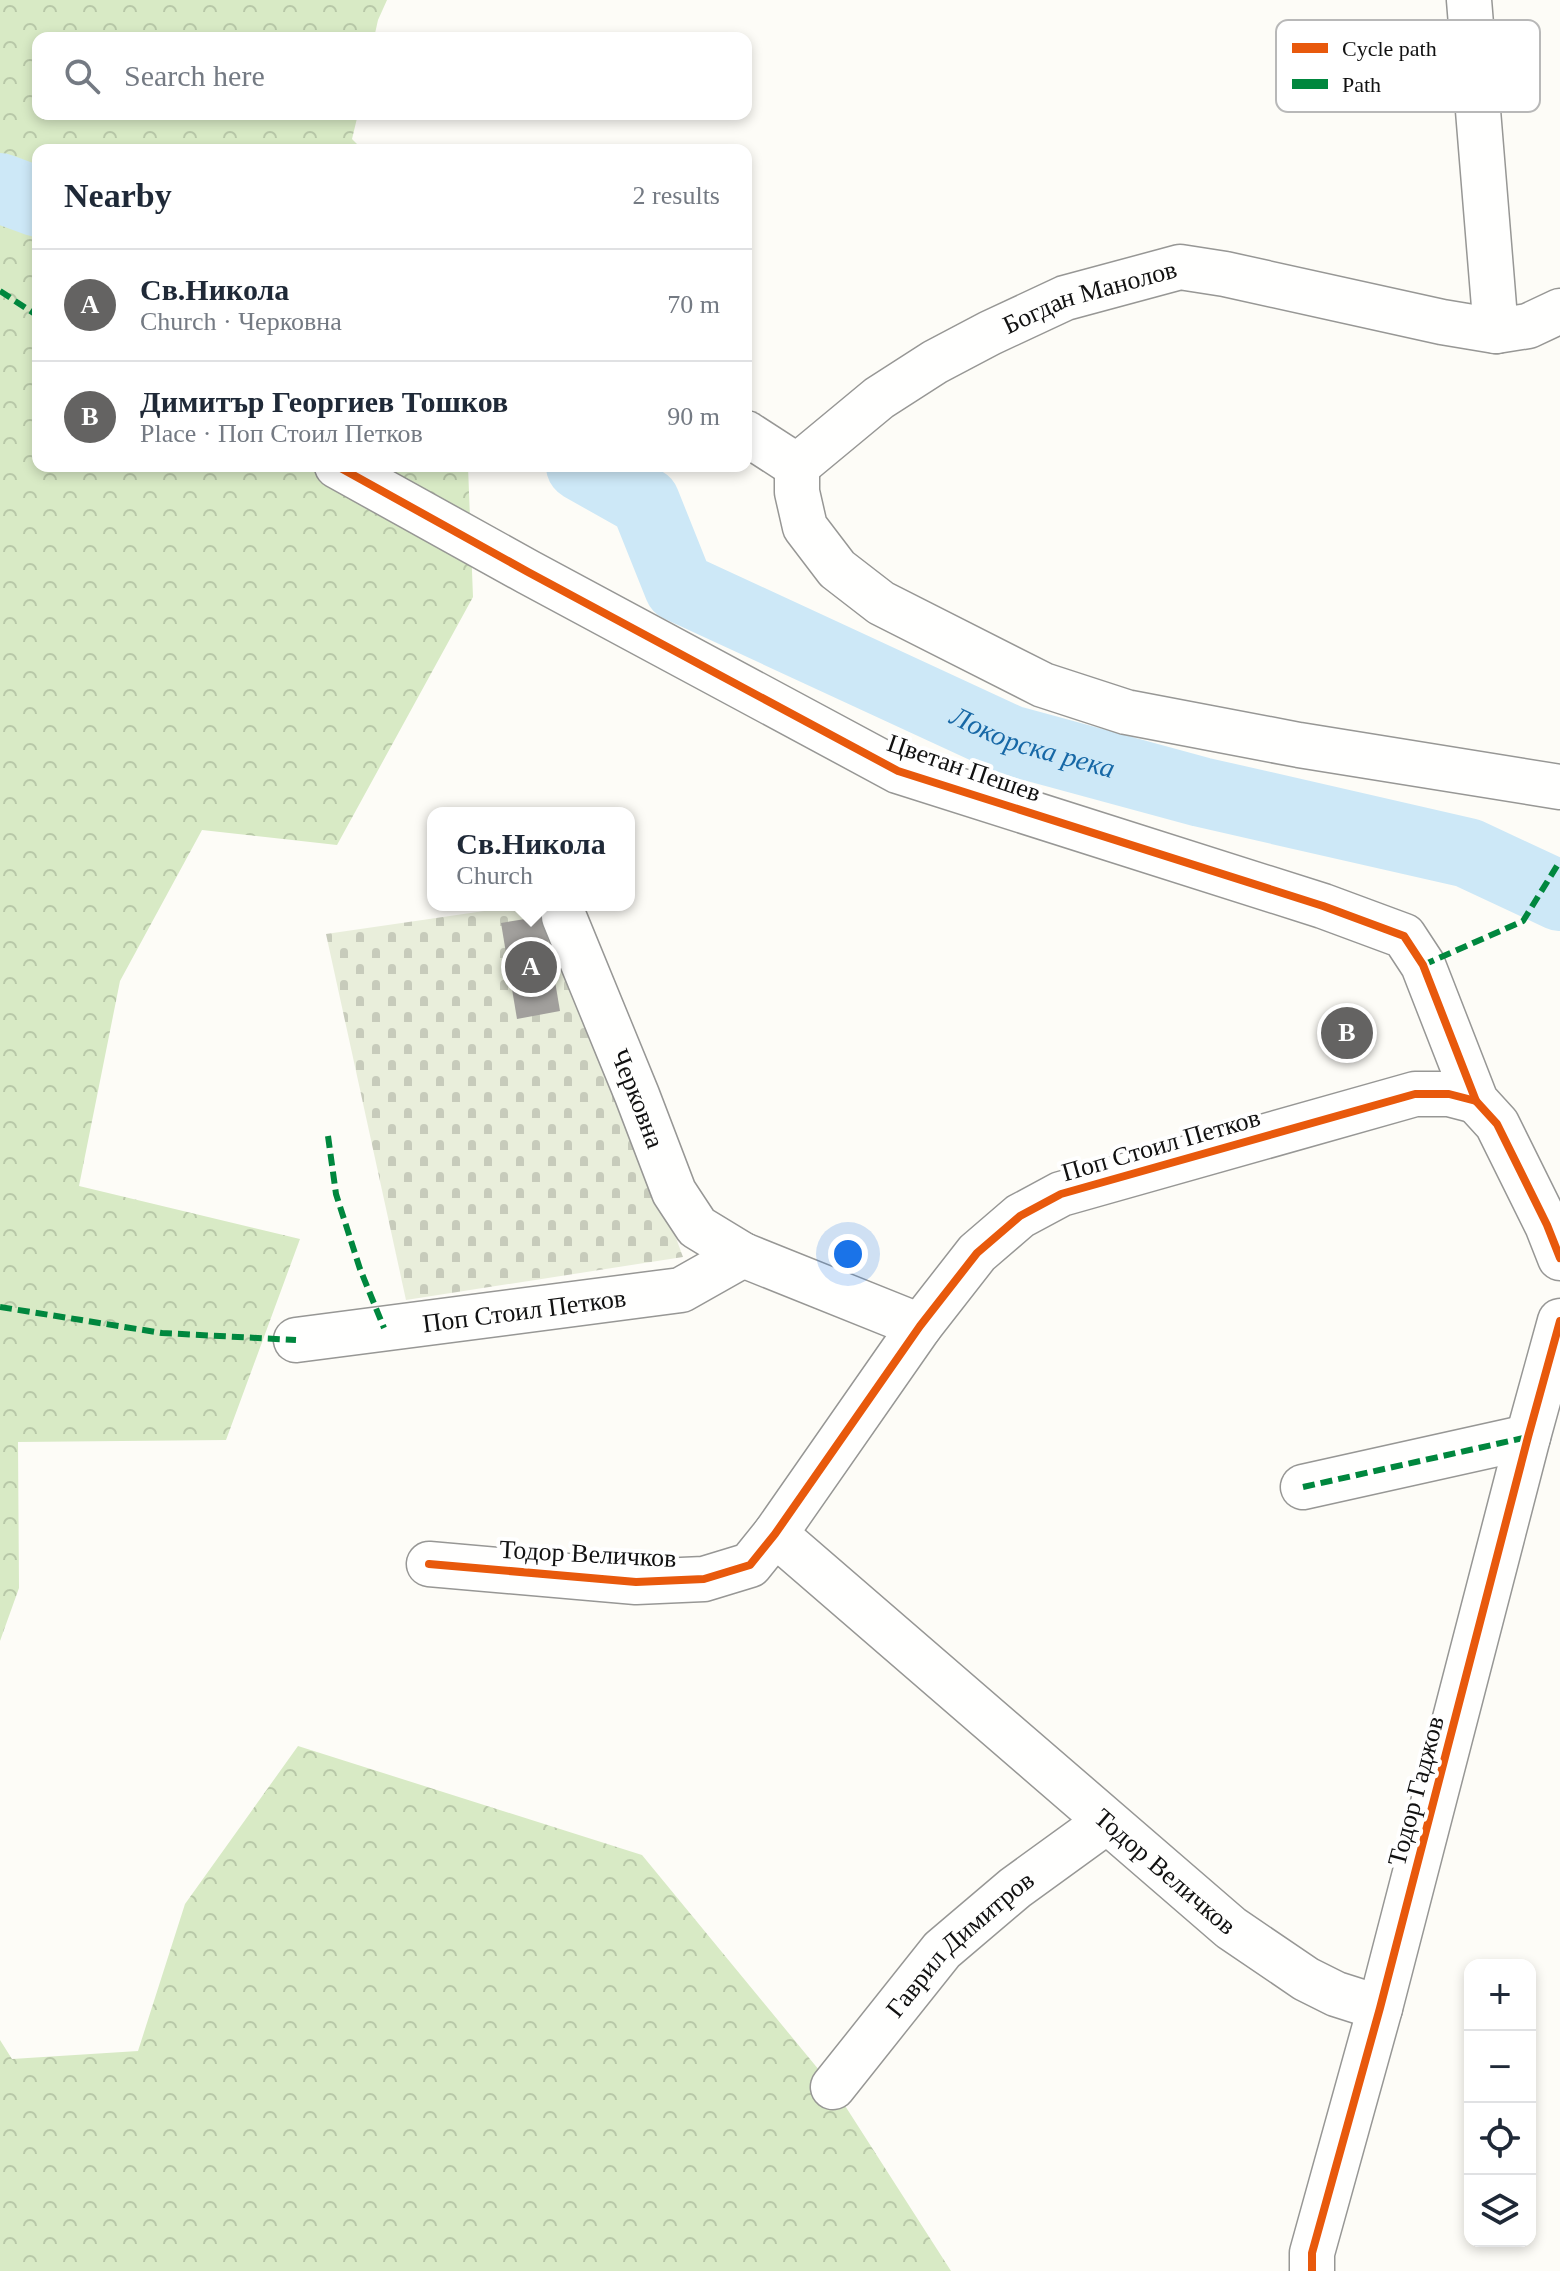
<!DOCTYPE html>
<html lang="en">
<head>
<meta charset="utf-8">
<style>
  :root { --surface:#fff; --page:#f2f2f3; --text:#1f2937; --muted:#747a83; --line:#e0e1e3; --accent:#646362 }
  body { margin:0; font-family:"Times New Roman",serif; background:var(--page); color:var(--text) }
  .controls { position:absolute; right:24px; bottom:24px; display:grid; overflow:hidden; border-radius:16px; box-shadow:0 4px 12px #0003 }
  .controls button { width:72px; height:72px; display:grid; place-items:center; padding:0; border:0; border-bottom:2px solid var(--line); background:var(--surface); color:var(--text); font:40px sans-serif }
  .you { position:absolute; left:848px; top:1254px; width:28px; height:28px; margin:-20px; border:6px solid #fff; border-radius:50%; background:#1a73e8; box-shadow:0 0 0 12px #1a73e833 }
  .badge { display:grid; place-items:center; width:52px; height:52px; border-radius:50%; background:var(--accent); color:#fff; font-size:26px; font-weight:700 }
  .pin { position:absolute; translate:-50% -50%; border:4px solid #fff; box-shadow:0 2px 8px #0006 }
  .popup { position:absolute; left:427px; top:807px; width:208px; height:104px; box-sizing:border-box; display:grid; place-content:center; border-radius:16px; background:var(--surface); filter:drop-shadow(0 2px 6px #0005); font-size:26px; white-space:nowrap; color:var(--muted) }
  .popup b { font-size:30px; color:var(--text) }
  .popup::after { content:''; position:absolute; left:50%; top:100%; margin-left:-16px; border:16px solid transparent; border-top-color:var(--surface) }
  .list { margin:0; padding:0; list-style:none }
  h2 { display:flex; justify-content:space-between; align-items:center; height:104px; margin:0; padding:0 32px; font-size:34px }
  h2 small { font-size:26px; font-weight:400; color:var(--muted) }
  .list li { display:grid; grid-template-columns:52px 1fr auto; gap:24px; align-items:center; box-sizing:border-box; height:112px; padding:0 32px; border-top:2px solid var(--line) }
  .list b { display:block; font-size:30px; white-space:nowrap }
  .list p { margin:0; font-size:26px; white-space:nowrap; color:var(--muted) }
  .list em { font-size:26px; font-style:normal; color:var(--muted) }
  .icon { flex:none; width:44px; height:44px; fill:none; stroke:currentColor; stroke-width:2; stroke-linecap:round; stroke-linejoin:round }
  .map { position:relative; flex:none; width:1560px; height:2271px; overflow:hidden }
  .search { position:absolute; background:var(--surface); box-shadow:0 4px 12px #0003; left:32px; top:32px; width:720px; height:88px; display:flex; align-items:center; gap:20px; box-sizing:border-box; padding:0 28px; border-radius:16px; color:var(--muted); font-size:30px }
  .panel { position:absolute; background:var(--surface); box-shadow:0 4px 12px #0003; left:32px; top:144px; width:720px; height:328px; border-radius:16px }
  .map>svg:first-child { display:block }
  .forest { fill:url(#forest-crowns) }
  .cemetery { fill:url(#cemetery-stones) }
  .lines { fill:none; stroke-linecap:round; stroke-linejoin:round }
  .river { stroke:#cde8f7; stroke-width:70 }
  .building { fill:#a19f9c }
  .minor-casing { stroke:#979795; stroke-width:47 }
  .minor { stroke:#fffffe; stroke-width:44 }
  .quiet { stroke:#00873e; stroke-width:6; stroke-dasharray:12 6; stroke-linecap:butt }
  .cycleway-casing { stroke:#fff; stroke-width:13 }
  .cycleway { stroke:#e8590c; stroke-width:8 }
  .labels { text-anchor:middle; dominant-baseline:central; stroke-width:8; stroke-linejoin:round; paint-order:stroke }
  .street-label { font-size:26px; fill:#111; stroke:#fff }
  .water-label { font-size:28px; font-style:italic; fill:#1768a6; stroke:#fff }
  .key { fill:#fff; stroke:#b8b8b8; stroke-width:2 }
  .key-label { font-size:22px; fill:#111 }
</style>
</head>
<body>
<div class="map">
<svg width="1560" height="2271" viewBox="0 0 1560 2271">
  <defs>
    <pattern id="forest-crowns" width="20" height="18" patternUnits="userSpaceOnUse" patternTransform="scale(2)"><rect width="20" height="18" fill="#d8eac5"/><path d="M2 6a3 3 0 1 1 6 0M12 15a3 3 0 1 1 6 0" fill="none" stroke="#b8c8a8"/></pattern>
    <pattern id="cemetery-stones" width="16" height="16" patternUnits="userSpaceOnUse" patternTransform="scale(2)"><rect width="16" height="16" fill="#e9eedb"/><path d="M2 7V4a2 2 0 0 1 4 0v3zM10 15v-3a2 2 0 0 1 4 0v3z" fill="#c7cbbb"/></pattern>
  </defs>
  <rect width="100%" height="100%" fill="#fdfcf7"/>
  <g class="forest">
    <path d="M 0,0 L 387,0 L 378,20 L 374,38 L 38,38 L 38,114 L 358,114 L 352,139 L 363,150 L 38,150 L 38,466 L 468,466 L 473,597 L 337,845 L 202,830 L 120,981 L 79,1186 L 300,1239 L 226,1440 L 18,1442 L 19,1588 L 0,1641 Z"/>
    <path d="M 298,1746 L 642,1855 L 833,2087 L 951,2271 L 0,2271 L 0,2040 L 12,2059 L 138,2051 L 185,1904 Z"/>
  </g>
  <path class="cemetery" d="M 525,905 L 554,905 L 683,1257 L 406,1300 L 326,934 Z"/>
  <g class="lines">
    <g class="river">
      <path d="M 0,188 L 38,202"/>
      <path id="s1" d="M 581,466 L 645,502 L 679,587 L 1010,740 L 1201,792 L 1468,853 L 1560,896"/>
    </g>
  </g>
  <path class="building" d="M 544,916 L 560,1011 L 517,1019 L 501,923 Z"/>
  <g class="lines">
    <g class="minor-casing">
      <g id="minor">
        <path d="M 1469,0 L 1496,331"/>
        <path d="M 746,433 L 797,466"/>
        <path d="M 337,466 L 528,572 L 898,771 L 1323,906 L 1404,936 L 1423,965 L 1476,1101 L 1497,1124 L 1547,1225 L 1560,1258"/>
        <path d="M 797,466 L 797,492 L 805,527 L 837,569 L 881,603 L 1043,685 L 1126,712 L 1299,745 L 1560,787"/>
        <path id="s2" d="M 797,466 L 879,398 L 935,362 L 990,333 L 1065,298 L 1180,267 L 1225,274 L 1442,322 L 1496,331 L 1528,326 L 1560,311"/>
        <path id="s3" d="M 564,917 L 637,1095 L 674,1192 L 697,1227 L 743,1255 L 920,1326"/>
        <path id="s4" d="M 296,1340 L 681,1290 L 743,1255"/>
        <path d="M 1303,1487 L 1528,1437"/>
        <path id="s5" d="M 775,1534 L 1231,1928 L 1306,1979 L 1336,1994 L 1380,2008"/>
        <path d="M 429,1564 L 636,1582 L 704,1579 L 750,1565 L 775,1534 L 920,1326 L 977,1253 L 1020,1216 L 1061,1194 L 1415,1094 L 1449,1094 L 1476,1101"/>
        <path id="s6" d="M 833,2087 L 942,1950 L 1015,1888 L 1106,1822"/>
        <path d="M 1312,2271 L 1312,2253 L 1380,2008 L 1528,1437 L 1560,1321"/>
      </g>
    </g>
    <use href="#minor" class="minor"/>
    <g class="quiet">
      <path d="M 0,291 L 38,316"/>
      <path d="M 1423,965 L 1523,921 L 1560,861"/>
      <path d="M 328,1136 L 336,1194 L 360,1269 L 384,1328"/>
      <path d="M 0,1307 L 162,1333 L 296,1340"/>
      <path d="M 1303,1487 L 1528,1437"/>
    </g>
    <g class="cycleway-casing">
      <g id="cycleway">
        <path d="M 337,466 L 528,572 L 898,771 L 1323,906 L 1404,936 L 1423,965 L 1476,1101 L 1497,1124 L 1547,1225 L 1560,1258"/>
        <path d="M 429,1564 L 636,1582 L 704,1579 L 750,1565 L 775,1534 L 920,1326 L 977,1253 L 1020,1216 L 1061,1194 L 1415,1094 L 1449,1094 L 1476,1101"/>
        <path d="M 1312,2271 L 1312,2253 L 1380,2008 L 1528,1437 L 1560,1321"/>
      </g>
    </g>
    <use href="#cycleway" class="cycleway"/>
  </g>
  <g class="labels">
    <g class="street-label">
      <text stroke="none"><textPath href="#s2" startOffset="342">Богдан Манолов</textPath></text>
      <text transform="translate(964 768) rotate(19)">Цветан Пешев</text>
      <text stroke="none"><textPath href="#s3" startOffset="196">Черковна</textPath></text>
      <text transform="translate(1161 1145) rotate(-16)">Поп Стоил Петков</text>
      <text stroke="none"><textPath href="#s4" startOffset="230">Поп Стоил Петков</textPath></text>
      <text transform="translate(588 1554) rotate(3)">Тодор Величков</text>
      <text transform="translate(1416 1791) rotate(-75)">Тодор Гаджов</text>
      <text stroke="none"><textPath href="#s5" startOffset="516">Тодор Величков</textPath></text>
      <text stroke="none"><textPath href="#s6" startOffset="192">Гаврил Димитров</textPath></text>
    </g>
    <g class="water-label">
      <text stroke="none"><textPath href="#s1" startOffset="552">Локорска река</textPath></text>
    </g>
  </g>
  <rect x="1276" y="20" width="264" height="92" rx="12" class="key"/>
  <rect x="1292" y="43" width="36" height="10" fill="#e8590c"/>
  <rect x="1292" y="79" width="36" height="10" fill="#00873e"/>
  <g class="key-label">
    <text x="1342" y="56">Cycle path</text>
    <text x="1342" y="92">Path</text>
  </g>
</svg>
<div class="controls">
<button>+</button>
<button>−</button>
<button><svg class="icon" aria-label="locate" viewBox="0 0 24 24"><circle cx="12" cy="12" r="6"/><path d="M12 2v4M12 18v4M2 12h4M18 12h4"/></svg></button>
<button><svg class="icon" aria-label="layers" viewBox="0 0 24 24"><path d="M12 4l9 5-9 5-9-5zM3 14l9 5 9-5"/></svg></button>
</div>
<div class="you"></div>
<div class="pin badge" style="left:531px;top:967px">A</div>
<div class="popup"><b>Св.Никола</b>Church</div>
<div class="pin badge" style="left:1347px;top:1033px">B</div>
<div class="search"><svg class="icon" aria-label="search" viewBox="0 0 24 24"><circle cx="10" cy="10" r="6"/><path d="M15 15l6 6"/></svg>Search here</div>
<section class="panel">
<h2>Nearby<small>2 results</small></h2>
<ul class="list">
<li><span class="badge">A</span><div><b>Св.Никола</b><p>Church · Черковна</p></div><em>70 m</em></li>
<li><span class="badge">B</span><div><b>Димитър Георгиев Тошков</b><p>Place · Поп Стоил Петков</p></div><em>90 m</em></li>
</ul>
</section>
</div>
</body>
</html>
